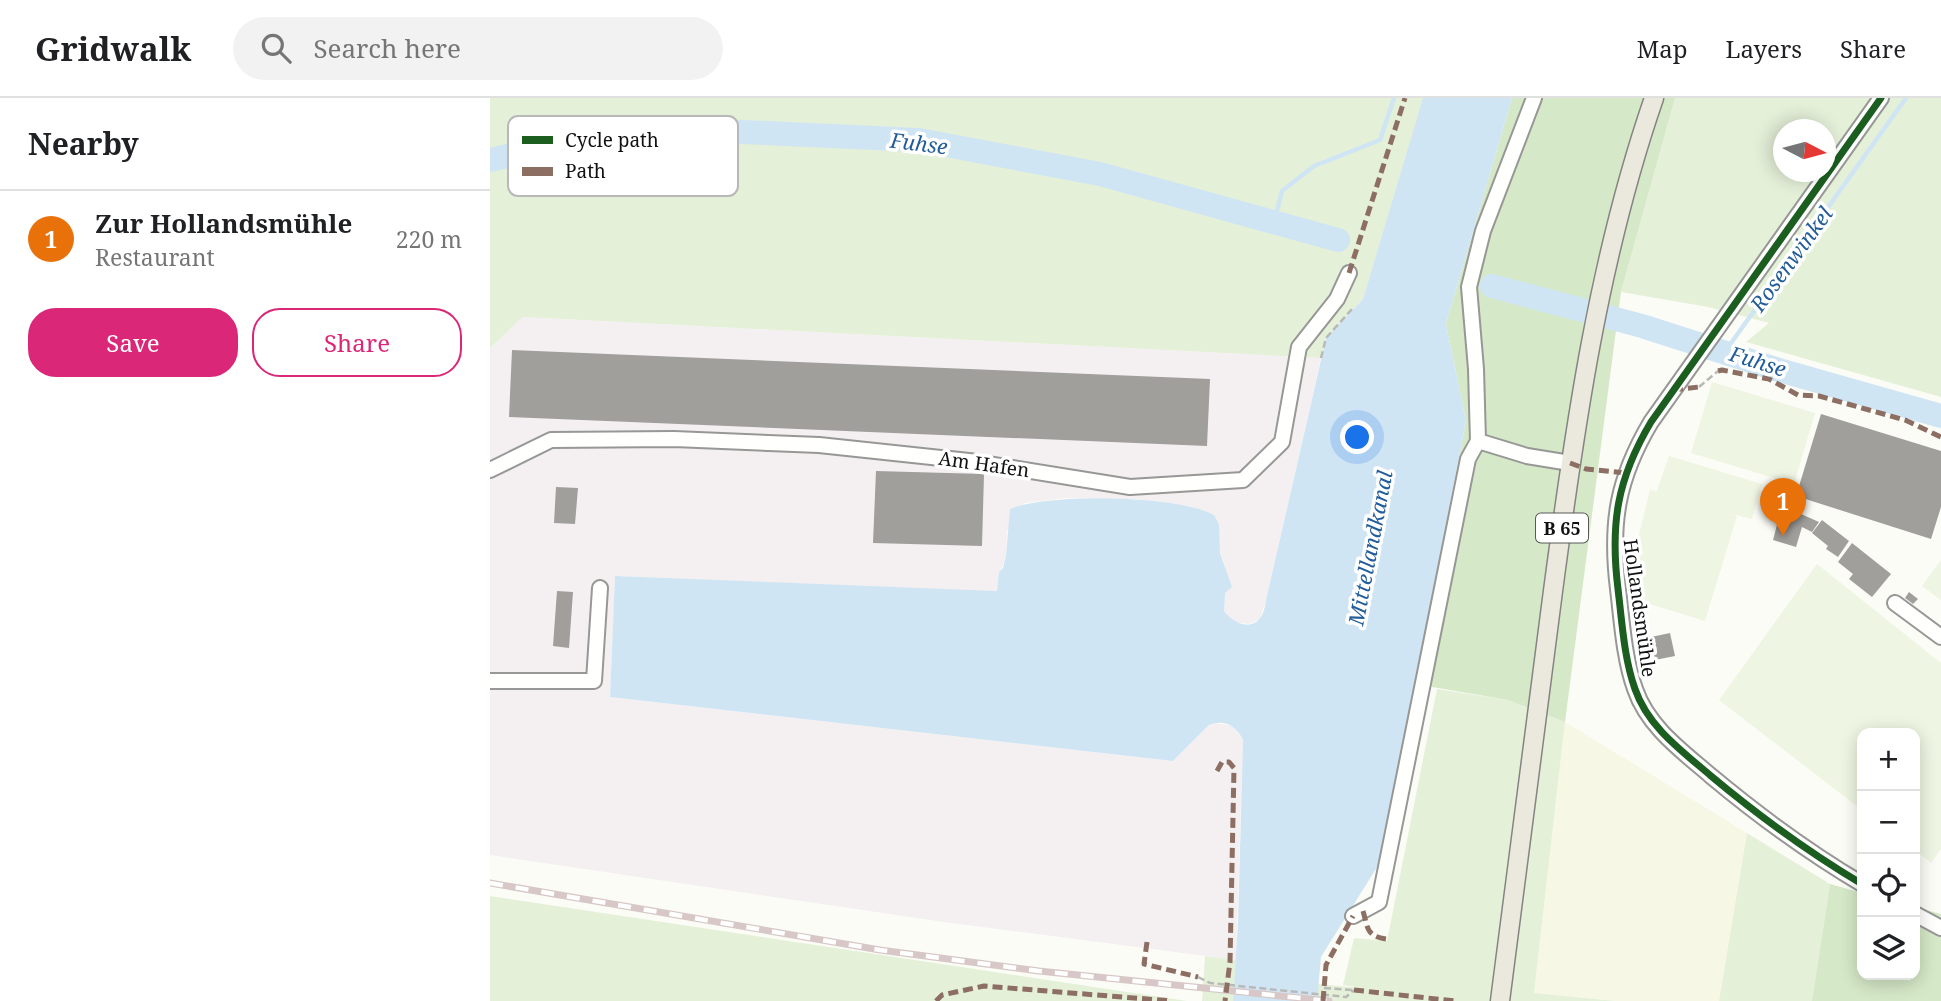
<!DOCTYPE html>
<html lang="en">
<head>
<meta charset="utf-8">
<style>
  :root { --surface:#fff; --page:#f2f2f2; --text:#202124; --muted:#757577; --line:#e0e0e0; --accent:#db2777 }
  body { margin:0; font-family:"Noto Serif",serif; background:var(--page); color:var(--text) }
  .controls { position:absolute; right:21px; bottom:21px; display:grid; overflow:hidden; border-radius:14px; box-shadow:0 4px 18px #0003 }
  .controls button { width:63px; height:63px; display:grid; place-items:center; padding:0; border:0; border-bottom:2px solid var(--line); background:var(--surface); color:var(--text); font:35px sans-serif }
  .compass { position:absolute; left:1283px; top:21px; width:63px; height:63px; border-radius:50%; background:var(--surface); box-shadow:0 4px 18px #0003; rotate:96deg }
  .you { position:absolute; left:868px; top:340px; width:24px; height:24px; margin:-18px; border:5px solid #fff; border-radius:50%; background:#1a73e8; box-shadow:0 0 0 10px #1a73e833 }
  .badge { display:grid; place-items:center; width:46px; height:46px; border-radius:50%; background:var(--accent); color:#fff; font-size:23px; font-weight:700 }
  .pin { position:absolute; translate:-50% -58px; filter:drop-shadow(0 2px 4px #0008) }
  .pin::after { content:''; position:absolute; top:37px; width:24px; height:21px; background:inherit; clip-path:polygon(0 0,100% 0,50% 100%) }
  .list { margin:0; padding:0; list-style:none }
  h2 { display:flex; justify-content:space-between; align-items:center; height:91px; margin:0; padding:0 28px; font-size:30px }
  h2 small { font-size:23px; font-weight:400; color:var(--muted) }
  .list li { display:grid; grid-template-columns:46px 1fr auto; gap:21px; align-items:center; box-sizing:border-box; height:98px; padding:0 28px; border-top:2px solid var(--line) }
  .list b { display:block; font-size:26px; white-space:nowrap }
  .list p { margin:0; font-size:23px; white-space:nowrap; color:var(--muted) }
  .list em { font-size:23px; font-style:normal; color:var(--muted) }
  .actions { display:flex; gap:14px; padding:21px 28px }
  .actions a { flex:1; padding:16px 0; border:2px solid var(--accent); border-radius:28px; text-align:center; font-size:24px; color:var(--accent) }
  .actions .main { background:var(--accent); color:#fff }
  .icon { flex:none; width:38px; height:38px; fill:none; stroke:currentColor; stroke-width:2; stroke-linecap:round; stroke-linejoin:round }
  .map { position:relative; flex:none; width:1451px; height:903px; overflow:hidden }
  header { display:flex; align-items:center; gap:42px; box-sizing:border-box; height:98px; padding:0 35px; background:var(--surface); border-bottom:2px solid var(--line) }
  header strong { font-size:33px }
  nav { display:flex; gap:38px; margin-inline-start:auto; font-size:24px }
  .search { width:490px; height:63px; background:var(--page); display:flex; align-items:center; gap:18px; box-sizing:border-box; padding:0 24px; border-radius:38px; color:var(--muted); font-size:26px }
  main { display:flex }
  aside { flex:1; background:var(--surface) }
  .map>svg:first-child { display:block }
  .industrial { fill:#f4f0f2 }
  .farmland { fill:#f7f7e5 }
  .green { fill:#e5f0d9; fill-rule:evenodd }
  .forest { fill:#d5e8c7 }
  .pitch { fill:#eef5e2 }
  .water { fill:#d0e5f4 }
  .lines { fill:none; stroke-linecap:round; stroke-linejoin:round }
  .stream { stroke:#d0e5f4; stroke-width:4.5 }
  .river { stroke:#d0e5f4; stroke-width:24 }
  .building { fill:#a09f9c }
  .minor-casing { stroke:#979795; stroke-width:18 }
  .major-casing { stroke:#848482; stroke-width:21 }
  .path { stroke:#b9b9b8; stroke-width:2.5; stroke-dasharray:7 3.5; stroke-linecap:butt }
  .minor { stroke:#fffffe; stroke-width:14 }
  .major { stroke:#ebe9dd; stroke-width:18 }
  .rail-casing { stroke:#d7c8c7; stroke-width:7 }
  .rail { stroke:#fff; stroke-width:4.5; stroke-dasharray:13; stroke-linecap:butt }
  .quiet { stroke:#8d6e63; stroke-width:5; stroke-dasharray:10 5; stroke-linecap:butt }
  .cycleway-casing { stroke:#fff; stroke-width:11 }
  .cycleway { stroke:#1b5e20; stroke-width:7 }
  .labels { text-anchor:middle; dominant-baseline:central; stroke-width:7; stroke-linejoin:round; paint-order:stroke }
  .shield { fill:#fff; stroke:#585858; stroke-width:2 }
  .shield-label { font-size:18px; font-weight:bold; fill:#111 }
  .street-label { font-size:19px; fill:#111; stroke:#fff }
  .water-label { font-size:21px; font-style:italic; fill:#225d9b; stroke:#fff }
  .key { fill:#fff; stroke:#b8b8b8; stroke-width:2 }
  .key-label { font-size:19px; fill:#111 }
</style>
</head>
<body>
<header>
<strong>Gridwalk</strong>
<div class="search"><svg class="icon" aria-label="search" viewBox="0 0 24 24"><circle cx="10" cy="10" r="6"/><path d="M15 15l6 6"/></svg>Search here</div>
<nav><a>Map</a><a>Layers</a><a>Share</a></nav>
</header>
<main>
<aside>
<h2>Nearby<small></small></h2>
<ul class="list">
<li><span class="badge" style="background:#e8710a">1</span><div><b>Zur Hollandsmühle</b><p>Restaurant</p></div><em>220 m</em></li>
</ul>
<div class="actions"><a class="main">Save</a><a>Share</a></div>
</aside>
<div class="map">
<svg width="1451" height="903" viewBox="0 0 1451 903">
  <rect width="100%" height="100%" fill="#fcfcf7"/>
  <path class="industrial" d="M 33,219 L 831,260 L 776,502 L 770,521 L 760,526 L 743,524 L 734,513 L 735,469 L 729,450 L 729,425 L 724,417 L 687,406 L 644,401 L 577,400 L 534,405 L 517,434 L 516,457 L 512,470 L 509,474 L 507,494 L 125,478 L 120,599 L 683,663 L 719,627 L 725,625 L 744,628 L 753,642 L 746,862 L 454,824 L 0,757 L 0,250 Z"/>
  <path class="farmland" d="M 1075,624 L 1257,735 L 1229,903 L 1126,903 L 1044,895 Z"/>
  <g class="green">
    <path d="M 0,0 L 934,0 L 873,201 L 836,240 L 831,260 L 33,219 L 0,250 Z"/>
    <path d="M 1185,0 L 1451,0 L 1451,299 L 1256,244 L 1279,225 L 1218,209 L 1131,194 ZM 1294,32 L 1336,32 L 1336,74 L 1294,74 Z"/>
    <path d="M 947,591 L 1018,602 L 1075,624 L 1044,895 L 1126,903 L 827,903 L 828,886 L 873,890 L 853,887 L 864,840 L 897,843 Z"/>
    <path d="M 1257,735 L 1340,786 L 1322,903 L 1229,903 Z"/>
    <path d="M 0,798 L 697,903 L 0,903 Z"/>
    <path d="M 715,858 L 746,862 L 743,903 L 712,903 Z"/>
  </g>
  <g class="forest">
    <path d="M 1022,0 L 1185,0 L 1131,194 L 1075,624 L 1018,602 L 925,586 L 976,323 L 956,226 Z"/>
    <path d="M 1340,786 L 1372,795 L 1372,877 L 1425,877 L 1425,809 L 1451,816 L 1451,903 L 1322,903 Z"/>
  </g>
  <g class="pitch">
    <path d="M 1222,284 L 1325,315 L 1304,386 L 1201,355 Z"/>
    <path d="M 1179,358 L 1272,386 L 1262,421 L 1238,415 L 1247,418 L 1215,523 L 1134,498 L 1160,392 L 1167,393 Z"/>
    <path d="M 1451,462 L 1451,502 L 1432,488 Z"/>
    <path d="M 1327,466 L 1451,565 L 1451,751 L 1441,765 L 1425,752 L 1425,635 L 1372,635 L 1372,712 L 1229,602 Z"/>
  </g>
  <path class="water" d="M 933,0 L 1022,0 L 956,226 L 976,323 L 896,736 L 889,766 L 831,859 L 827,903 L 743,903 L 748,824 L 753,642 C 746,627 734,621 719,627 L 683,663 L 120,599 L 125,478 L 507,493 L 509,474 L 513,470 L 516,457 L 520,411 C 559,395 687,397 724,417 L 729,426 L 730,455 L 742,489 L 735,495 L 734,513 C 741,523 760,534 770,520 C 774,515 775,508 776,502 L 836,240 L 873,201 Z"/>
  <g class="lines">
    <g class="stream">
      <path d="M 784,125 L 792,93 L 824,68 L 890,42 L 904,0"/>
      <path d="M 1234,255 L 1416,0"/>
    </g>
    <g class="river">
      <path d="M 0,62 L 30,55 L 231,33 L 429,42 L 610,76 L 848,142"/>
      <path d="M 1002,188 L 1152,228 L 1289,272 L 1451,318"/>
    </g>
  </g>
  <g class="building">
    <path d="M 22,252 L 720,281 L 717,348 L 19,319 Z"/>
    <path d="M 1331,316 L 1451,353 L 1451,409 L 1441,441 L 1306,398 Z"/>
    <path d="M 386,373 L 494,376 L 492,448 L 383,445 Z"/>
    <path d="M 66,389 L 88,390 L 85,426 L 64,425 Z"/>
    <path d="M 1292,408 L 1312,414 L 1311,416 L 1329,424 L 1322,434 L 1312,429 L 1306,449 L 1283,442 Z"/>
    <path d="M 1332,422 L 1359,443 L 1348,459 L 1336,451 L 1338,448 L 1322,435 Z"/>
    <path d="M 1362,445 L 1401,476 L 1382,499 L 1359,481 L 1363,476 L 1348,464 Z"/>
    <path d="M 67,493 L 83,494 L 79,550 L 63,548 Z"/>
    <path d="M 1419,494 L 1428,501 L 1423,506 L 1415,500 Z"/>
    <path d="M 1180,535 L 1185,558 L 1165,562 L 1161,539 Z"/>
  </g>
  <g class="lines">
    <g class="minor-casing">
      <g id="minor">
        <path d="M 988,343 L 1037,358 L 1080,365"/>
        <path d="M 0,372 L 61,342 L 184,341 L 329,347 L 479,363 L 640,389 L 753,382 L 792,344 L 809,249 L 847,201 L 859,175"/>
        <path d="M 1405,505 L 1451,539"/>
        <path d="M 0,583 L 104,583 L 110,490"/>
        <path d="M 1372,786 C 1318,754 1269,718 1221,678 C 1192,653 1158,629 1145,591 C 1134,560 1132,524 1128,491 C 1120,426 1127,381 1161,324 L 1391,0"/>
        <path d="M 1425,816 L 1451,830"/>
        <path d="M 863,818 L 889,804 L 978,361 L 988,343 L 986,271 L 979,189 L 993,133 L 1044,0"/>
      </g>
    </g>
    <g class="major-casing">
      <path id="major" d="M 1010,903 C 1028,766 1045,629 1063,493 C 1085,327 1109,159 1164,0"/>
    </g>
    <g class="path">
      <path d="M 831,260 L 836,240 L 862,211"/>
      <path d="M 1209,289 L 1228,273"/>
      <path d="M 708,879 L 720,885 L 856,899 L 864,892"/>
      <path d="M 834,890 L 862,892"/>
    </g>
    <use href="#minor" class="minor"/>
    <use href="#major" class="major"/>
    <g class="rail-casing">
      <path id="rail" d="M 0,785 L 390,852 L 549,873 L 839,903"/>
    </g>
    <use href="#rail" class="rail"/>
    <g class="quiet">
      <path d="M 859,175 L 915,0"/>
      <path d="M 1228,273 L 1232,272 L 1279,281 L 1308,297 L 1329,298 L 1415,322 L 1451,339"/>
      <path d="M 1183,292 L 1209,289"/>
      <path d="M 1080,365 L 1096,371 L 1136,375"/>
      <path d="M 727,673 L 732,664 L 739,664 L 744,670 L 740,864 L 735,903"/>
      <path d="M 873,813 C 878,830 876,838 896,841"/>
      <path d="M 657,844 L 654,866 L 708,879"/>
      <path d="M 864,892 L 965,903"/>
      <path d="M 446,903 L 452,897 L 494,888 L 682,903"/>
      <path d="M 833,903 L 836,867 L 863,818"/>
    </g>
    <g class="cycleway-casing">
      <path id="cycleway" d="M 1372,786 C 1318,754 1269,718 1221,678 C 1192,653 1158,629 1145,591 C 1134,560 1132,524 1128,491 C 1120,426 1127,381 1161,324 L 1391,0"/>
    </g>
    <use href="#cycleway" class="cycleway"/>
  </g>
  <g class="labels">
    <rect class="shield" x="1046" y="415.5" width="52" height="29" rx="5"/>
    <g class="shield-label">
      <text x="1072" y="430">B 65</text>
    </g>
    <g class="street-label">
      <text transform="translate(494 366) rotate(8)">Am Hafen</text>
      <text transform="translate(1150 510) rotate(82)">Hollandsmühle</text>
    </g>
    <g class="water-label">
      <text transform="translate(429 45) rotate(7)">Fuhse</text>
      <text transform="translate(1301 161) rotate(-54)">Rosenwinkel</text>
      <text transform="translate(1268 263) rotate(17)">Fuhse</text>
      <text transform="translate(880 450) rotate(-79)">Mittellandkanal</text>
    </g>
  </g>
  <rect x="18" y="18" width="230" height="80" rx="10" class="key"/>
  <rect x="32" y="38" width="31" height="8" fill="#1b5e20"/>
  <rect x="32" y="69" width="31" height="9" fill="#8d6e63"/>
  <g class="key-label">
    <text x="75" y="49">Cycle path</text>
    <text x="75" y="80">Path</text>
  </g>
</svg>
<div class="controls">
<button>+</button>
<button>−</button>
<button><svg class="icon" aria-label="locate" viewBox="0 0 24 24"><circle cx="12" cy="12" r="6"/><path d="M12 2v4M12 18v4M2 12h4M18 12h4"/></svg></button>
<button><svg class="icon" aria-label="layers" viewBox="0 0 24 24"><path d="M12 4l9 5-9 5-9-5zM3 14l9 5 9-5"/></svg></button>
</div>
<svg class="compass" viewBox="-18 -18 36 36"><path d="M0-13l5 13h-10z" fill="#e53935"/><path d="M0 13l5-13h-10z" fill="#757577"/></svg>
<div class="you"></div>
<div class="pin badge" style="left:1293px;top:438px;background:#e8710a">1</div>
</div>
</main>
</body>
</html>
